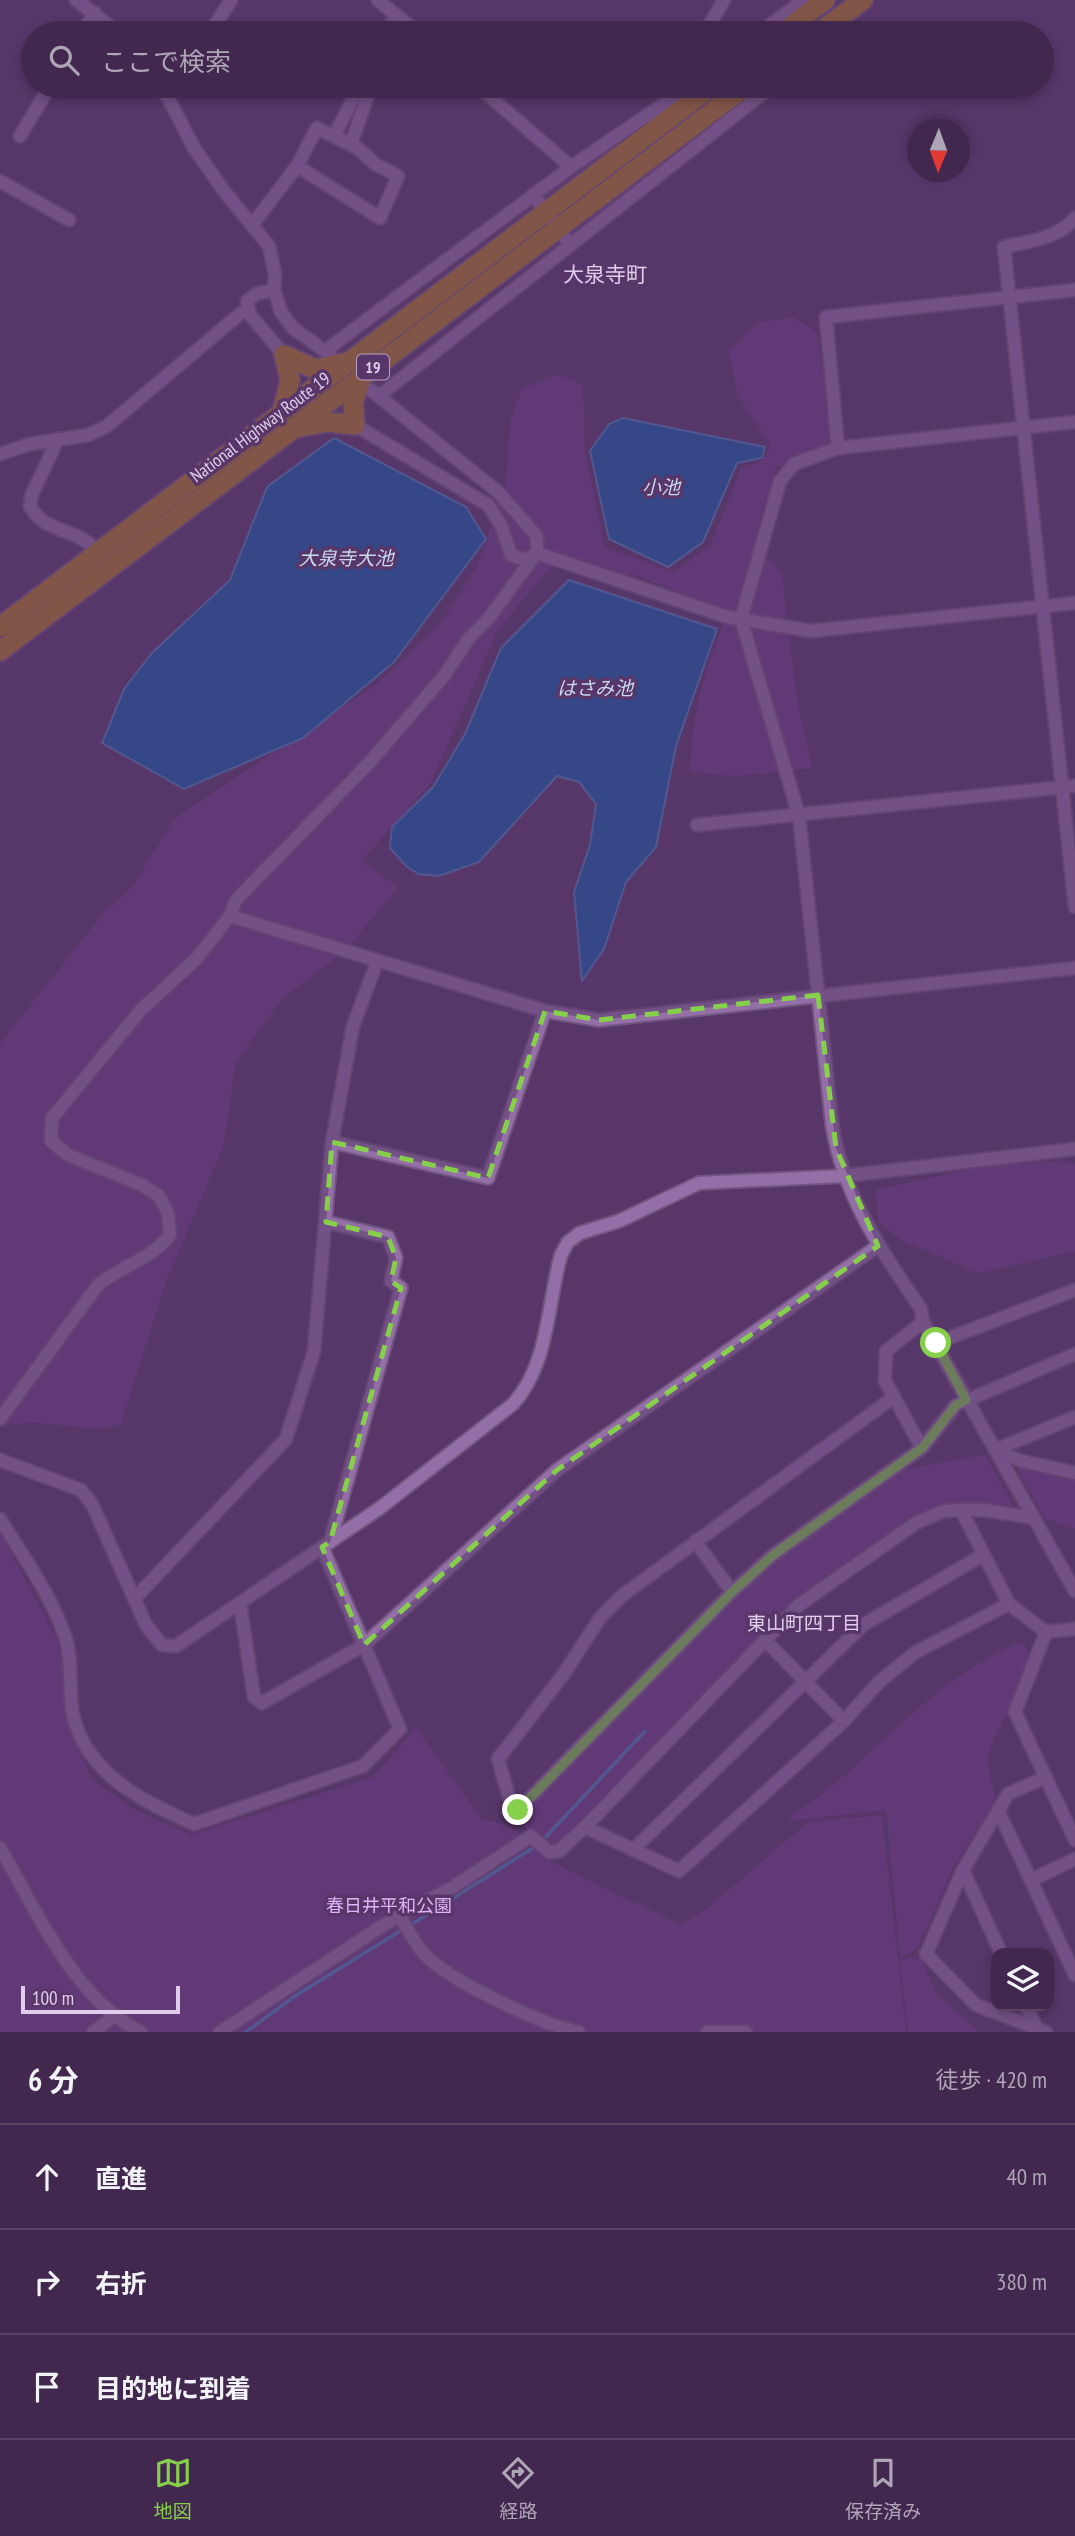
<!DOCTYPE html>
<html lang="ja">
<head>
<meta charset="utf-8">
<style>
  :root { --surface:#42284f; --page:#4c3459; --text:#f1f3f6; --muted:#aea6b7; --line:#5a4466; --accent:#86cf4b }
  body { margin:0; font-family:"PT Sans Narrow","Noto Sans JP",sans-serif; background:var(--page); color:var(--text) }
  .controls { position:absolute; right:21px; bottom:21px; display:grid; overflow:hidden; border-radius:14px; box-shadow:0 4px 10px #0003 }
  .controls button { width:63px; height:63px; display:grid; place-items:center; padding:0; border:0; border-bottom:2px solid var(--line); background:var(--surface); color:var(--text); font:35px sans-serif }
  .compass { position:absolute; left:907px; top:119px; width:63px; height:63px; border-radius:50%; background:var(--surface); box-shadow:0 4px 10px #0003; rotate:181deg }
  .scale { position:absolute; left:21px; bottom:18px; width:159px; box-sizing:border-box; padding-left:7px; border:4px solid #e1cdeb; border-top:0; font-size:19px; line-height:24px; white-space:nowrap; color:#e1cdeb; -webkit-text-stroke:5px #583669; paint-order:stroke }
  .stop { position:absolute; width:21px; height:21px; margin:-16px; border:5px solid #86cf4b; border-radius:50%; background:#fff }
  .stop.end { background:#86cf4b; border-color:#fff; box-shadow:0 2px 7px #0008 }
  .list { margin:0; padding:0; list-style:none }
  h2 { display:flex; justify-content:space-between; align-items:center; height:91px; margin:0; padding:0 28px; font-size:30px }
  h2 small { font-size:23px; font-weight:400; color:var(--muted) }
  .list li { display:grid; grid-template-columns:46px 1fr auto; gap:21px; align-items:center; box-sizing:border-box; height:105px; padding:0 28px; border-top:2px solid var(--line) }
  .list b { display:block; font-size:26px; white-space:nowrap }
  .list em { font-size:23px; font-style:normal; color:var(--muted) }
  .icon { flex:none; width:38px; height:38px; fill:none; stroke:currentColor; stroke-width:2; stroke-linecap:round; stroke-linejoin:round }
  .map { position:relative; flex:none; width:1075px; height:2032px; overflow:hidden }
  .search { position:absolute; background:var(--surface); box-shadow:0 4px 10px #0003; left:21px; right:21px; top:21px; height:77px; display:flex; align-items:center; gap:18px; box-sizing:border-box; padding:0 24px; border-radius:38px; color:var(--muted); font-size:26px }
  .sheet { height:406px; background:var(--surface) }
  nav { display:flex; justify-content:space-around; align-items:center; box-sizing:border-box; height:98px; border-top:2px solid var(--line); background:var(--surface); font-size:19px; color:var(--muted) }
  nav a { display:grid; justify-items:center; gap:4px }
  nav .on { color:var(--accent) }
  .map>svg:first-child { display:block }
  .green { fill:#6f3c87 }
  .water { fill:#0d5ca9; stroke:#4d7ebd; stroke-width:2 }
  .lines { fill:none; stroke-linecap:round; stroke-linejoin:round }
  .stream { stroke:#4d7ebd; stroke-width:3.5 }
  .minor-casing { stroke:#71547f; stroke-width:16 }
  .highway-casing { stroke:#71547f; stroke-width:23 }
  .minor { stroke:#946fa7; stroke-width:12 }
  .highway { stroke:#b47b20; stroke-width:19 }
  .route { stroke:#86cf4b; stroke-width:9 }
  .marked { fill:none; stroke:#86cf4b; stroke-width:5; stroke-dasharray:14 9; stroke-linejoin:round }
  .labels { text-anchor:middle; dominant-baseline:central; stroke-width:7; stroke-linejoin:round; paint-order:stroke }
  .shield { fill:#583669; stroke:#b8a0c4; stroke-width:2 }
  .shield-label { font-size:16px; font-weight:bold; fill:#e1cdeb }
  .street-label { font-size:18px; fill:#e1cdeb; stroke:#583669 }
  .park-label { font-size:18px; fill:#dfb3f6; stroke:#583669 }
  .water-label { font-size:19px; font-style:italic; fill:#c7d8ed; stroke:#583669 }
  .neighbourhood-label { font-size:19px; fill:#e1cdeb; stroke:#583669 }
  .quarter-label { font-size:21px; fill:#e1cdeb; stroke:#583669 }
</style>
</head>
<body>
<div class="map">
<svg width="1075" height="2032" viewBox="0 0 1075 2032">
  <rect width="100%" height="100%" fill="#583669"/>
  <g class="green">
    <path d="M 793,317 L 817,332 L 833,448 L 776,467 L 755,537 L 782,577 L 797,700 L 812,768 L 735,776 L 690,772 C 692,711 705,668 728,612 L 638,576 L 552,565 L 497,631 L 431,783 L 361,861 L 398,887 L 345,951 L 283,998 L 236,1061 L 224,1144 L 165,1284 L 121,1424 L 99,1429 L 29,1422 L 0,1427 L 0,1044 L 101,916 L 133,886 L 174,819 L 378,683 L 441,623 L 477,567 L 506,482 L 510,422 L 522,389 L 557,375 L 583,385 L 585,451 L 605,548 L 674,572 L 710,546 L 741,469 L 763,460 L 771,446 L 738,395 L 729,352 L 758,323 Z"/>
    <path d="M 1061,1161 L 1075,1165 L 1075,1251 L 979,1273 L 901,1240 L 878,1222 L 876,1190 L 984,1166 Z"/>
    <path d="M 985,1455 L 1012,1504 L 1009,1510 L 981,1504 L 949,1506 L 790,1608 L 550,1850 L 517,1818 L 773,1561 L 900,1470 Z"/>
    <path d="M 1022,1464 L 1075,1479 L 1075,1528 L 1045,1519 L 1018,1471 Z"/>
    <path d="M 0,1532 L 60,1645 L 67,1717 L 92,1780 L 137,1811 L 191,1835 L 373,1777 L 416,1728 L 482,1819 L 508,1825 L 558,1865 L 681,1925 L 709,1907 L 807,1823 L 882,1815 L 906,2032 L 0,2032 Z"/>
    <path d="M 1017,1643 L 1025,1644 C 1038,1673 992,1729 988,1757 C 987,1770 994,1788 996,1800 L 953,1868 L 920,1944 L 911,1953 L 900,1956 L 886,1810 L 785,1821 C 802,1808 821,1796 837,1782 C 898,1729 942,1678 1017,1643 Z"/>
    <path d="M 910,1957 L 921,1959 L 937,1995 L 979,2032 L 908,2032 L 900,1960 Z"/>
  </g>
  <g class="water">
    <path d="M 623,418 L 765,447 L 762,458 L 737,463 L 703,542 L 668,567 L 609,539 L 590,451 L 609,424 Z"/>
    <path d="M 334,438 L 466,507 L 486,539 L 394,662 L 303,738 L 184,789 L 102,743 L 124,689 L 152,653 L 230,580 L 267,487 Z"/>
    <path d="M 569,580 L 717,629 L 676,746 L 656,847 L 626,882 L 604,949 L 582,981 L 574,892 L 590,845 L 596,804 L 579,782 L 557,776 L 479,862 L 439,876 L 419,874 L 407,867 L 390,848 L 392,827 L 433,787 L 465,734 L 501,648 Z"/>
  </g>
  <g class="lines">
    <g class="stream">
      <path d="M 542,1841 L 645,1731"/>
      <path d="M 409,1926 L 536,1846"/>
      <path d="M 246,2032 L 295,1996 L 402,1930"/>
    </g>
    <g class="minor-casing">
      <g id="minor">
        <path d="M 76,0 L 119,33"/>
        <path d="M 378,0 L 418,33"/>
        <path d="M 82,33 L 95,13"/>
        <path d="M 210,33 L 231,0"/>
        <path d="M 387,33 L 396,15"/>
        <path d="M 705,33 L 724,0"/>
        <path d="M 759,33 L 804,0"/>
        <path d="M 162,86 L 194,148 L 224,191 L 269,246 L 275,274 L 274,290 L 281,312 L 293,328 L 330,355"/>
        <path d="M 478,86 L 571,167"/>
        <path d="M 20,136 L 50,86"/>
        <path d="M 334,136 L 360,86"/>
        <path d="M 351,144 L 371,86"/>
        <path d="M 0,181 L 69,220"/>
        <path d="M 533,195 L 570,244"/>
        <path d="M 1075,218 C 1057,239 1030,241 1004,247 L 1075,907"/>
        <path d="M 253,224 L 297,166 L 317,128 L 359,149 L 375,164 L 398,176 L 380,218 L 297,166"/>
        <path d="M 274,290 L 256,294 L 247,301 L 250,315 L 284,355"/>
        <path d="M 325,351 L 571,167 L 690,86"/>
        <path d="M 379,396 L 772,86"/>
        <path d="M 1075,422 L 838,448 L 794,464 L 780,481 L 741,619 L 799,816 L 832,1124 C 843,1195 881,1251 921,1309 L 923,1322 L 1075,1591"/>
        <path d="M 355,425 L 488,505 L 501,525 L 511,555 L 526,560 L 537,553 L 537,536 L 498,492 L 371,390"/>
        <path d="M 58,439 L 32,494 L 30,506 C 45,535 78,526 98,553"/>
        <path d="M 838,448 L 826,317 L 1075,290"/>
        <path d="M 0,454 L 30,444 L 88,435 L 107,426 L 241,313 L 249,310"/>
        <path d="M 537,553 L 727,617 L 811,631 L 1075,603"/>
        <path d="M 697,825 L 1075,786"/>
        <path d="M 230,916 L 545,1011 L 599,1020 L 1075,968"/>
        <path d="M 332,1142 L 488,1178 L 545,1011"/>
        <path d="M 326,1222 L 388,1237 L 396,1258 L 391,1281 L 401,1288 L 330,1542"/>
        <path d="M 936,1343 L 1075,1290"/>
        <path d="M 894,1397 L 623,1595 L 600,1618 L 563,1675 L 498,1759 L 509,1797 L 518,1810 L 732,1592 L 773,1555 L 922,1448 L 956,1405 L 1075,1354"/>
        <path d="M 0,1419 L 98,1285 C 122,1265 149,1261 170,1235 L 168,1213 L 159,1196 L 142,1185 L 68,1155 L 51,1141 L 52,1118 L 140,1011 L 197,958 L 230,916 L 236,900 L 369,763 L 444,676 L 469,638 L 489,618 L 532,559"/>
        <path d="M 922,1448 L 885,1381 L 886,1351 L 923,1322"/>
        <path d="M 995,1450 L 1075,1417"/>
        <path d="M 995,1450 L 1022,1461 L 1075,1473"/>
        <path d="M 0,1460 L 81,1490 L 92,1504 L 146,1625 L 162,1645 L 176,1646 L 380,1508 L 513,1404 C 549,1364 547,1305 561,1255 L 568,1242 L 580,1233 L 619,1221 L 699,1183 L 844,1176 L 1075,1149"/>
        <path d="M 961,1510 L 1009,1604 L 1046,1632 L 1075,1629"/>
        <path d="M 0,1519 C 23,1556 51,1595 65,1636 C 73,1659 68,1690 73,1715 C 88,1776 143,1801 194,1824 L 363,1766 L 400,1729 L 322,1547"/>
        <path d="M 695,1541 L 732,1592"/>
        <path d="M 136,1597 L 286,1439 L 314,1351 L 332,1142 L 353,1026 L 377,962"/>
        <path d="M 240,1603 L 254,1697 L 262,1703 L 364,1645 L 557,1470 L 878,1246"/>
        <path d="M 1009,1604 L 916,1652 L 879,1682 L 844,1721 L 679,1871 L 585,1827 L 799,1605 L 916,1523 L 944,1511 L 961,1510 L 985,1510 L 1033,1518"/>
        <path d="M 1046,1632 L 1015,1712 L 1075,1840"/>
        <path d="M 765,1640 L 844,1721"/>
        <path d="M 1046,1777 L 1008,1794 L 963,1870 L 926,1954 L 976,2005 L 1046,2032"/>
        <path d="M 998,1810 L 1075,1975"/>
        <path d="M 0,1848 C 37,1911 74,1999 141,2032"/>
        <path d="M 633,1850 L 863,1625 L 983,1555"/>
        <path d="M 963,1870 L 1001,1953"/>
        <path d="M 1031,1880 L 1075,1859"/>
        <path d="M 399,1915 C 407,1928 415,1945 426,1956 C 452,1982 543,2025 579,2032"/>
        <path d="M 1026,2006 L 1036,2027"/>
        <path d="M 93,2032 L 113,2017"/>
        <path d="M 220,2032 L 399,1915 L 450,1889 L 531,1836 L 549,1852 L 559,1851 L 585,1827"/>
        <path d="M 707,2032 L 746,2032"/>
      </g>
    </g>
    <g class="highway-casing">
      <g id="highway">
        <path d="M 782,33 L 825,0"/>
        <path d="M 818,33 L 863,0"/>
        <path d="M 284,355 L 315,369 L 343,363"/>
        <path d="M 282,413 L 290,380 L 284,355"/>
        <path d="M 296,428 L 326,422 L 355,425 L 353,403 L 362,376"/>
        <path d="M 0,627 L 712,86"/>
        <path d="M 0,651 L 746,86"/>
      </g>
    </g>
    <use href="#minor" class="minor"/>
    <use href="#highway" class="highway"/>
  </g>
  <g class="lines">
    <path class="route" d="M 518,1810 L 732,1592 L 773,1555 L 922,1448 L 956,1405 L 966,1400 L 936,1343"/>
  </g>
  <path d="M0 0H1075V2032H0ZM 818,995 L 836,1148 L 878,1246 L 557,1470 L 364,1645 L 322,1547 L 330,1542 L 401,1288 L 391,1281 L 396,1258 L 388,1237 L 326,1222 L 332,1142 L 488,1178 L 545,1011 L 599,1020 Z" fill="#583669" fill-opacity=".55" fill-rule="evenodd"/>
  <path class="marked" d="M 818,995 L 836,1148 L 878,1246 L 557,1470 L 364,1645 L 322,1547 L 330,1542 L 401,1288 L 391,1281 L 396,1258 L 388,1237 L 326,1222 L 332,1142 L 488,1178 L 545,1011 L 599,1020 Z"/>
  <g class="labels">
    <rect class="shield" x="357" y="354.5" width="32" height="25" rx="5"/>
    <g class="shield-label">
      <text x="373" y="367">19</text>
    </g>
    <g class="street-label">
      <text transform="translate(260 427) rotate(-37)">National Highway Route 19</text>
    </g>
    <g class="park-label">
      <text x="389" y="1905">春日井平和公園</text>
    </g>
    <g class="water-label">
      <text x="661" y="487">小池</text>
      <text x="346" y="558">大泉寺大池</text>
      <text x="595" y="688">はさみ池</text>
    </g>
    <g class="neighbourhood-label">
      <text x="804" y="1623">東山町四丁目</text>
    </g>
    <g class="quarter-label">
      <text x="605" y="274">大泉寺町</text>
    </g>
  </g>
</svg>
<div class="controls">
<button><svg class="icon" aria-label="layers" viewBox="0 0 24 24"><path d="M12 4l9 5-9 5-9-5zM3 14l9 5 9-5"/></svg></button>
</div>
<svg class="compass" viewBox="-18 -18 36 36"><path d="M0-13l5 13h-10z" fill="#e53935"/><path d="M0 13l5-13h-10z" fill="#aea6b7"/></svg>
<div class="scale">100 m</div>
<div class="stop" style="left:936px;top:1343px"></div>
<div class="stop end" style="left:518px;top:1810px"></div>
<div class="search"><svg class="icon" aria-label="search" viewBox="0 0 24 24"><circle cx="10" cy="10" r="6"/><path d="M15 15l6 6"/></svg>ここで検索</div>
</div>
<section class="sheet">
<h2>6 分<small>徒歩 · 420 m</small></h2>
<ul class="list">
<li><svg class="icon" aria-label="ahead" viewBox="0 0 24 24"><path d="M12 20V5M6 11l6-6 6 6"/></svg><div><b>直進</b></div><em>40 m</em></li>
<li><svg class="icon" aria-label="right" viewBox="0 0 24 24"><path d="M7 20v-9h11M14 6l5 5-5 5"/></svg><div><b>右折</b></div><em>380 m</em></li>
<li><svg class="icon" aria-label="arrive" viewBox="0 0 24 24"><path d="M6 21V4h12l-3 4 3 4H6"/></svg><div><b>目的地に到着</b></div></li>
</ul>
</section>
<nav>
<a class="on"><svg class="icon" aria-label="map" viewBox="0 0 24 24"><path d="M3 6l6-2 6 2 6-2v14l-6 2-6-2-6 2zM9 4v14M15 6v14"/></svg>地図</a>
<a><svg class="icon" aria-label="directions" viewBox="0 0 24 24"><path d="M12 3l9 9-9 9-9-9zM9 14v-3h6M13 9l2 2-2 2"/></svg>経路</a>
<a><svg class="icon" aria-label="saved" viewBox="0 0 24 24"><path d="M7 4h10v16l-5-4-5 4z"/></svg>保存済み</a>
</nav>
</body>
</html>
